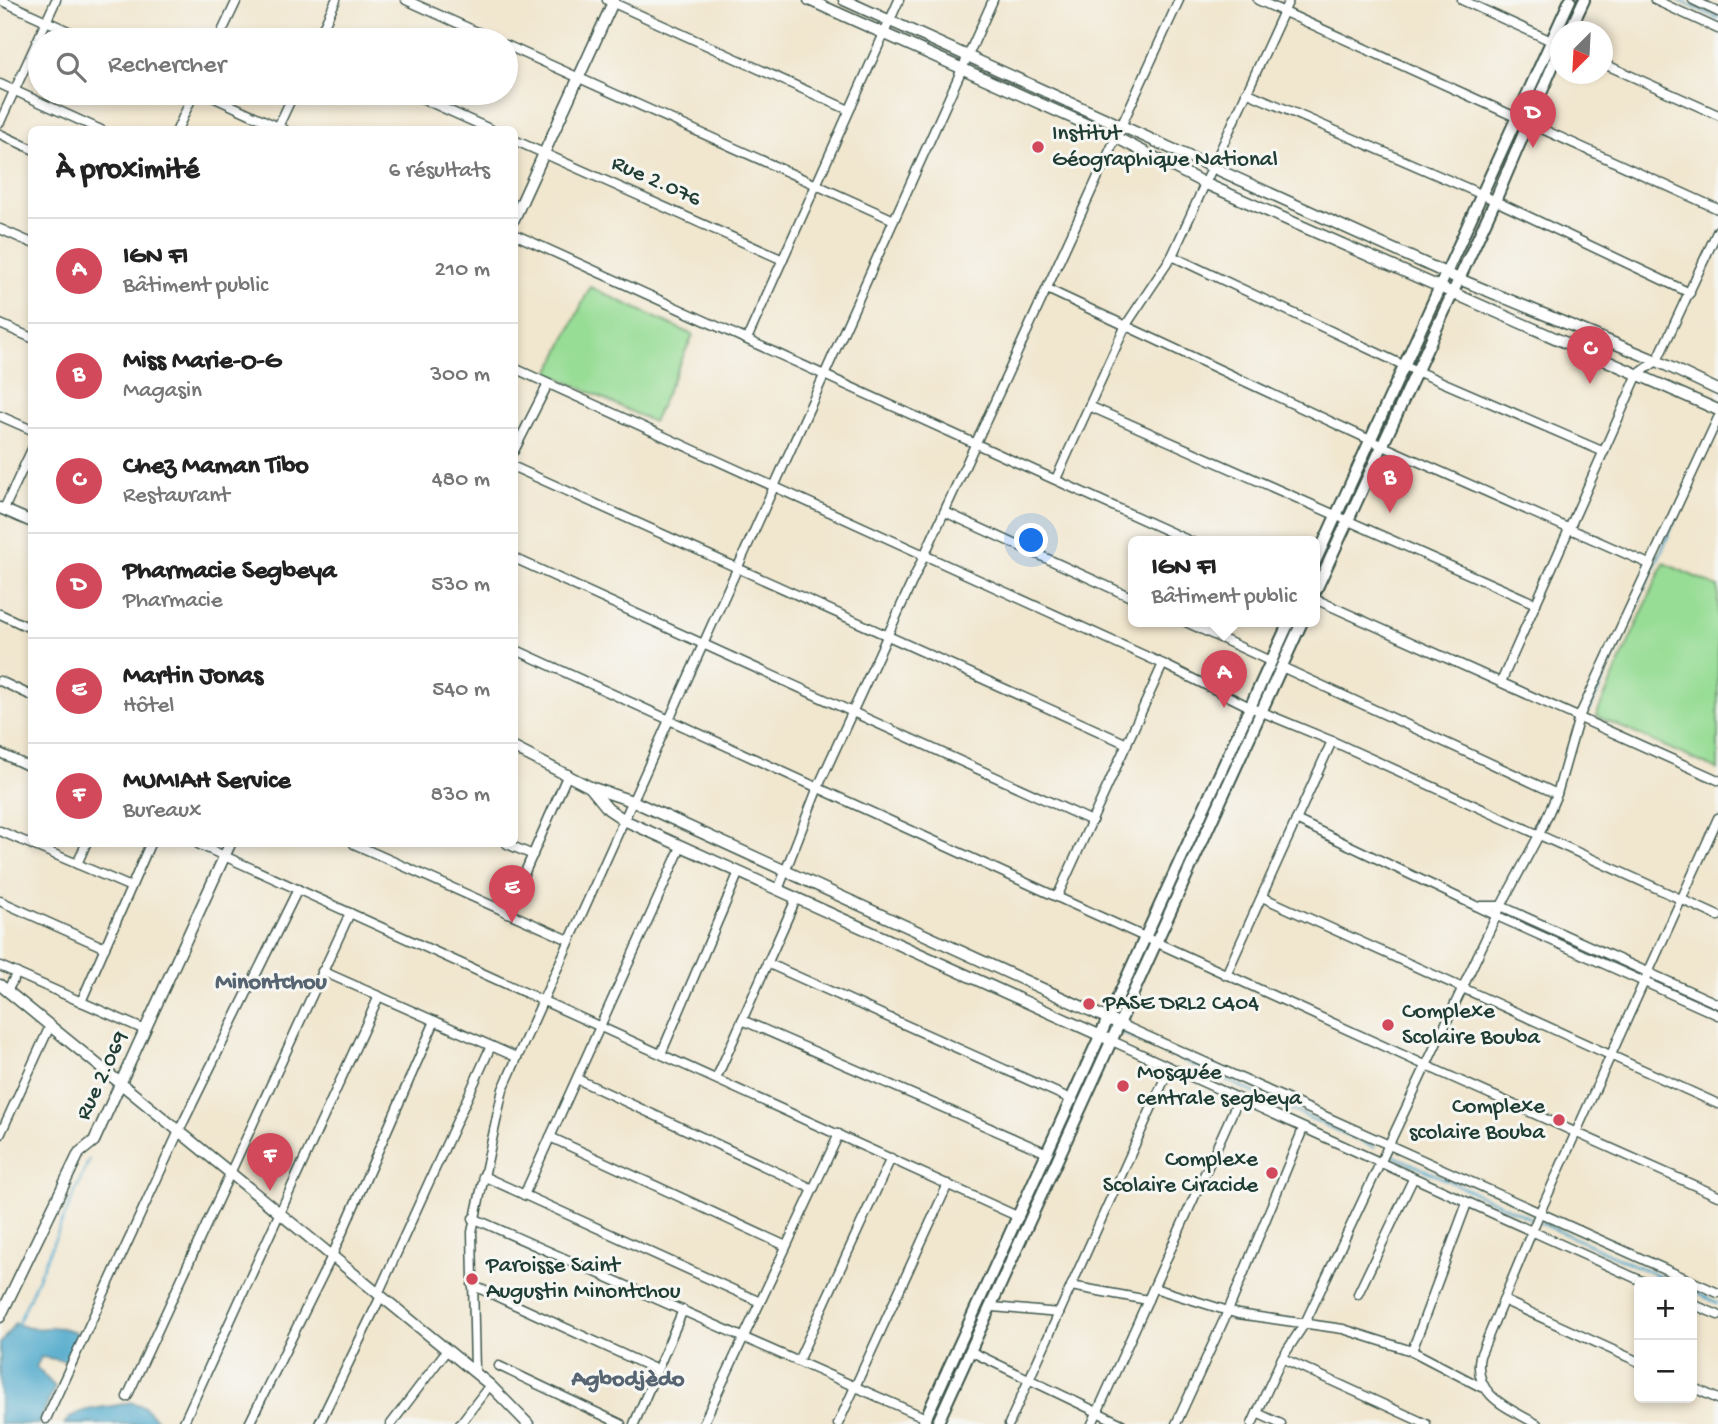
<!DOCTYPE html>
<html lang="fr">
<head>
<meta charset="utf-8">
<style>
  :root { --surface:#fff; --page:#f6f6f6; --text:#222; --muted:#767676; --line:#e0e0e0; --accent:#d1495b }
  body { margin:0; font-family:"Gochi Hand",sans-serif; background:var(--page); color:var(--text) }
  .controls { position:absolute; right:21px; bottom:21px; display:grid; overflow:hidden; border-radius:10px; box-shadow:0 4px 10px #0003 }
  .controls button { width:63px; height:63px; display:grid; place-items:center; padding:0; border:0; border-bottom:2px solid var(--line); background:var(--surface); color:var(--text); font:35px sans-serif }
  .compass { position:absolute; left:1550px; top:21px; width:63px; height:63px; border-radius:50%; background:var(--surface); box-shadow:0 4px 10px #0003; rotate:204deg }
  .you { position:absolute; left:1032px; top:541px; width:24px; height:24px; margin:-18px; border:5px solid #fff; border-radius:50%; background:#1a73e8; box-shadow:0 0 0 10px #1a73e833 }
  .badge { display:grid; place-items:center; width:46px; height:46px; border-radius:50%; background:var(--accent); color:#fff; font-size:23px; font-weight:700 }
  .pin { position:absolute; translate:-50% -58px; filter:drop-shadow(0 2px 4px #0008) }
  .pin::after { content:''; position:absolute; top:37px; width:24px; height:21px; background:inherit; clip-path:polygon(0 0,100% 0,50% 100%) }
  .popup { position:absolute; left:1128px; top:536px; width:192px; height:91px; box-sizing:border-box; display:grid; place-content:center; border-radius:10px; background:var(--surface); filter:drop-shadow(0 2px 5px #0005); font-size:23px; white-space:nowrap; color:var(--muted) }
  .popup b { font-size:26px; color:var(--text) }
  .popup::after { content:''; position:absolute; left:50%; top:100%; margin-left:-14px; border:14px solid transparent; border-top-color:var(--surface) }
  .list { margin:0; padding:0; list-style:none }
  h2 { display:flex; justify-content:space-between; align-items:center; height:91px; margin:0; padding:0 28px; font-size:30px }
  h2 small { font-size:23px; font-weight:400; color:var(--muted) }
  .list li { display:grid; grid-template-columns:46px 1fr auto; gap:21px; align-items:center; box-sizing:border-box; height:105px; padding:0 28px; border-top:2px solid var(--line) }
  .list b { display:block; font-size:26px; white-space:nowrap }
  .list p { margin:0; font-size:23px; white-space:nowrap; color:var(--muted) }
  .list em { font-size:23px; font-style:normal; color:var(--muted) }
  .icon { flex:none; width:38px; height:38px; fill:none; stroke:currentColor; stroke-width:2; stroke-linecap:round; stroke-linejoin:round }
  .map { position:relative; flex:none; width:1718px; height:1424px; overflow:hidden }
  .search { position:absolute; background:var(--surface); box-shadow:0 4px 10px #0003; left:28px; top:28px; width:490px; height:77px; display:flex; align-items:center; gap:18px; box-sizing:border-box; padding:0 24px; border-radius:38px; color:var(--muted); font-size:26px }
  .panel { position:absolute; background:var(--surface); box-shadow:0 4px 10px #0003; left:28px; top:126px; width:490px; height:721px; border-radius:10px }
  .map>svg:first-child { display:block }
  .pitch { fill:#98dd96; stroke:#5c8d65; stroke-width:2 }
  .water { fill:#4ca7ca; stroke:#36727f; stroke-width:2 }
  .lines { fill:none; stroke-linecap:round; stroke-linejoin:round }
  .stream { stroke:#4ca7ca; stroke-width:2.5 }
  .minor-casing { stroke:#3e564b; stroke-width:11 }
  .tertiary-casing { stroke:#3e564b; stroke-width:13 }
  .secondary-casing { stroke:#3e564b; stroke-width:14 }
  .minor { stroke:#fff; stroke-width:8 }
  .tertiary { stroke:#fff; stroke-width:10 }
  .secondary { stroke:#fff; stroke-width:10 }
  .poi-dot { fill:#d1495b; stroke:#f6f6f2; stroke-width:2.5 }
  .labels { text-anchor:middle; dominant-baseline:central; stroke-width:6; stroke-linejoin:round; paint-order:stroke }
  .poi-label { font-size:23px; fill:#1f3d34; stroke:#f6f6f2; text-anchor:start }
  .street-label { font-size:23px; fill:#1f3d34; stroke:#f6f6f2 }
  .neighbourhood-label { font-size:24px; font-weight:bold; fill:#576573; stroke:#f6f6f2 }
</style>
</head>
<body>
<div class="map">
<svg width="1718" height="1424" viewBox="0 0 1718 1424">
  <rect width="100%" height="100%" fill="#f6f6f2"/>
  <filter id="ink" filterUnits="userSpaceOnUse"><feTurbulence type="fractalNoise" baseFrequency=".0143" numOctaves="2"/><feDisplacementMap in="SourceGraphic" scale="14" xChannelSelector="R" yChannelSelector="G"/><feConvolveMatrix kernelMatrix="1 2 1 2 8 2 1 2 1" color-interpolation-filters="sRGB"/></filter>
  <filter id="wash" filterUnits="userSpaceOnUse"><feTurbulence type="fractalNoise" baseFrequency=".00686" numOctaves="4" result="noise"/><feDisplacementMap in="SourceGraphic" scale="28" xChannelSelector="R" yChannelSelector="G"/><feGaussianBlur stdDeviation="1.57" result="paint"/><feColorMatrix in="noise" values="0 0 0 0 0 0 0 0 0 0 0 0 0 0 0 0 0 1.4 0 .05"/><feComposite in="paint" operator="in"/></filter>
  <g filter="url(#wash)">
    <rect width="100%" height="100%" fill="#f1e6ce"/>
    <g class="pitch">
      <path d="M 590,287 L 693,335 L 653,422 L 549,373 Z"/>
      <path d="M 1664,563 L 1718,587 L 1718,770 L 1596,716 Z"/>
    </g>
    <g class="water">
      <path d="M 15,1323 C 44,1337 49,1318 81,1335 L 67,1361 L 41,1357 L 36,1367 L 55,1387 L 38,1424 L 0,1424 L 0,1344 Z"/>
      <path d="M 130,1402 L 143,1406 L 161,1424 L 64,1424 C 78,1404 109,1410 130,1402 Z"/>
    </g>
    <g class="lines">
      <g class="stream">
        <path d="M 1678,0 L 1718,18"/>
        <path d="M 1590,710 L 1678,514"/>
        <path d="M 1507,913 L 1640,975"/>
        <path d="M 1652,980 L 1718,1010"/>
        <path d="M 1118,1031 L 1374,1147"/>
        <path d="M 1390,1154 L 1532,1219"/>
        <path d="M 1541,1223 L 1672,1282"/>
        <path d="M 1692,1291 L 1718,1303"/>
        <path d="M 18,1324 L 89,1160"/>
      </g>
    </g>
  </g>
  <g filter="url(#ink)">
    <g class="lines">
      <g class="minor-casing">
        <g id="minor">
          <path d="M 0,0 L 88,40"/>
          <path d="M 406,0 L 495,40"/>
          <path d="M 607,0 L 849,110"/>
          <path d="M 1258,0 L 1718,209"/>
          <path d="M 1462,0 L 1560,45"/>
          <path d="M 1655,0 L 1718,29"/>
          <path d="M 1693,0 L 1718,12"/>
          <path d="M 218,40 L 237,0"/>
          <path d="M 317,40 L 336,0"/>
          <path d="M 506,45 L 894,220"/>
          <path d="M 1602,63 L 1718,115"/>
          <path d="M 0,84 L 101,130"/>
          <path d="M 1246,92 L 1483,195 L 1690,293"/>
          <path d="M 204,93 L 285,130"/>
          <path d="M 410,93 L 492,130"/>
          <path d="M 0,122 L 56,0"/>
          <path d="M 278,127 L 294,93"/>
          <path d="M 177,130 L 194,93"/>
          <path d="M 0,134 L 32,149"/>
          <path d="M 514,140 L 783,260"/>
          <path d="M 0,229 L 32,243"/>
          <path d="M 514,234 L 1192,542"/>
          <path d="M 1172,256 L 1405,366 L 1604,452"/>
          <path d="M 1047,289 L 1383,446 L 1649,564"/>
          <path d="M 0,324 L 32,338"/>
          <path d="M 747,339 L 899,0"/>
          <path d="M 514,368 L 1163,664 L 1250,707 L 1332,741 L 1718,916"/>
          <path d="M 1089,406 L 1536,604"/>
          <path d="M 0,416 L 32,430"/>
          <path d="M 514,451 L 548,384"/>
          <path d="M 514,467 L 1127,744"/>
          <path d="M 1056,479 L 1126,325 L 1172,256 L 1289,0"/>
          <path d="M 4,509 L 32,449"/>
          <path d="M 945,512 L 1133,598"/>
          <path d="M 514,558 L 1092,821"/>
          <path d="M 1315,599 L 1718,780"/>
          <path d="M 0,614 L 32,629"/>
          <path d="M 1186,622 L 1272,662"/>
          <path d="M 514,649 L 1427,1066 L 1718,1196"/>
          <path d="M 1284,668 L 1557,794"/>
          <path d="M 0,681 L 32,696"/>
          <path d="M 1501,682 L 1638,374 L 1657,361 L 1718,230"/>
          <path d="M 0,753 L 32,768"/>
          <path d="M 1296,820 L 1497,916 L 1718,1015"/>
          <path d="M 0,831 L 131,887"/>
          <path d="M 198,844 L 1019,1217"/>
          <path d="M 354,844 L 569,940"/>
          <path d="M 507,844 L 533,855"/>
          <path d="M 77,864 L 86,844"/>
          <path d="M 778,890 L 818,787 L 1179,0"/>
          <path d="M 1058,895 L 1163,664"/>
          <path d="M 1262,897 L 1718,1104"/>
          <path d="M 0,901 L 105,948"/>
          <path d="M 1481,906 L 1501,906 L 1718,1004"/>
          <path d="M 507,913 L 568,774"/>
          <path d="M 767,963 L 1073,1100"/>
          <path d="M 0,966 L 145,1030"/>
          <path d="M 322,971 L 516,1057"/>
          <path d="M 1226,975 L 1332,741"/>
          <path d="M 7,991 L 17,973"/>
          <path d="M 81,1002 L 150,844"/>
          <path d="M 742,1020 L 1047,1153"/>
          <path d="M 1118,1023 L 1718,1293"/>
          <path d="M 1110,1040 L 1644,1282"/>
          <path d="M 661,1054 L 738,874"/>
          <path d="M 577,1079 L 813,1189"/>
          <path d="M 716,1079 L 796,899"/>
          <path d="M 0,1135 L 50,1026"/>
          <path d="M 550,1137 L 786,1246"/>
          <path d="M 483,1176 L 760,1302"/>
          <path d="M 524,1195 L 681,847"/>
          <path d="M 473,1218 L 926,1418"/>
          <path d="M 472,1285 L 657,1370"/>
          <path d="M 1071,1286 L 1148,1300"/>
          <path d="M 1154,1288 L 1238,1314 L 1343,1329 L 1412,1351 L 1481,1387"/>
          <path d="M 378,1294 L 491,1046"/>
          <path d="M 1358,1294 L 1413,1179"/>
          <path d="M 1503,1300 L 1639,1362"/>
          <path d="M 1692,1304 L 1718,1315"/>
          <path d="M 993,1307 L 1059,1313"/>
          <path d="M 1412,1351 L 1467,1203"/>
          <path d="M 972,1352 L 1122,1424"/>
          <path d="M 1282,1358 L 1426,1424"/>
          <path d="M 798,1361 L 891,1158"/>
          <path d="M 499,1366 L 621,1424"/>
          <path d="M 475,1372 L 472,1232 L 503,1089 L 993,0"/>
          <path d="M 1692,1387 L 1718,1399"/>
          <path d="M 127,1397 L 350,913"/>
          <path d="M 1257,1413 L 1281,1424"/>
          <path d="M 46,1419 L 179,1131 L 298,889"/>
          <path d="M 183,1424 L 379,996"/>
          <path d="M 249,1424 L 332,1256 L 435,1021"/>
          <path d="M 319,1424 L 381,1296"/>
          <path d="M 391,1424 L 447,1350"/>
          <path d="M 460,1424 L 490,1385"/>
          <path d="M 634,1424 L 683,1310"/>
          <path d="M 703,1424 L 839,1134"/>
          <path d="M 838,1424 L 948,1184"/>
          <path d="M 1009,1424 L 1169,1069"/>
          <path d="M 1092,1424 L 1238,1100"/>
          <path d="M 1176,1424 L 1228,1311 L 1303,1129"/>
          <path d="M 1252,1424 L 1282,1358 L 1305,1323 L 1501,906 L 1539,835 L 1557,794 L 1579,717 L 1718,418"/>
          <path d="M 1537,1424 C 1508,1408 1472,1395 1480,1356 L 1540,1212 L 1718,818"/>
        </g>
      </g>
      <g class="tertiary-casing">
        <g id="tertiary">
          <path d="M 809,0 L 1117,138 L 1204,183 L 1718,410"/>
          <path d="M 844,0 L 1459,279 L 1657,361 L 1718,390"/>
          <path d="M 514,219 L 614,0"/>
          <path d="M 0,508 L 32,522"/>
          <path d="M 514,748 L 590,787 L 635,802 L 1115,1022"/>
          <path d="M 590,787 L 608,809 L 626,821 L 1110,1040"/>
          <path d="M 0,985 L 490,1385 L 528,1424"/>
          <path d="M 0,1317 L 79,1153 L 94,1141 L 230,844"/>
        </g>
      </g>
      <g class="secondary-casing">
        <g id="secondary">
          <path d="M 1569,32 L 1584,0"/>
          <path d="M 1315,562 L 1570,0"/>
          <path d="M 1315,592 L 1495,201 L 1560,49"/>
          <path d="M 923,1424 L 1289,622"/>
          <path d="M 937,1424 L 1302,622"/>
        </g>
      </g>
      <use href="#minor" class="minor"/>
      <use href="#tertiary" class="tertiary"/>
      <use href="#secondary" class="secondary"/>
    </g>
  </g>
  <g class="poi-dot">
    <circle cx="1038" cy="147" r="7"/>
    <circle cx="1089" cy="1004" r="7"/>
    <circle cx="1388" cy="1025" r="7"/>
    <circle cx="1123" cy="1086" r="7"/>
    <circle cx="1559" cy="1120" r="7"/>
    <circle cx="1272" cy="1173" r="7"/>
    <circle cx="472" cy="1279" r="7"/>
  </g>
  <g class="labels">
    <g class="poi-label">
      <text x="1052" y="134">Institut<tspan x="1052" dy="26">Géographique National</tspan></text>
      <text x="1103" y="1004">PASE DRL2 C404</text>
      <text x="1402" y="1012">Complexe<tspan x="1402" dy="26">Scolaire Bouba</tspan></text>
      <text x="1137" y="1073">Mosquée<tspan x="1137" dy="26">centrale segbeya</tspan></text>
      <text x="1545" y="1107" text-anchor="end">Complexe<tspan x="1545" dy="26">scolaire Bouba</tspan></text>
      <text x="1258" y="1160" text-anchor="end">Complexe<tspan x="1258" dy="26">Scolaire Ciracide</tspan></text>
      <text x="486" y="1266">Paroisse Saint<tspan x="486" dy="26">Augustin Minontchou</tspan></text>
    </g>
    <g class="street-label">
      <text transform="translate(656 182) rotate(24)">Rue 2.076</text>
      <text transform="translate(103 1076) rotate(-65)">Rue 2.069</text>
    </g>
    <g class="neighbourhood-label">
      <text x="271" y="983">Minontchou</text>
      <text x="628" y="1380">Agbodjèdo</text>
    </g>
  </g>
</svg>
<div class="controls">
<button>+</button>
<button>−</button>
</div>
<svg class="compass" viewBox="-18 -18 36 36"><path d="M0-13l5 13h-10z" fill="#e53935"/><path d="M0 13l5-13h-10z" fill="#767676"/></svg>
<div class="you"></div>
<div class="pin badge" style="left:1224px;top:708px">A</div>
<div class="popup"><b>IGN FI</b>Bâtiment public</div>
<div class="pin badge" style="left:1390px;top:513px">B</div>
<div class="pin badge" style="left:1590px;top:384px">C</div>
<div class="pin badge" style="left:1533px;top:148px">D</div>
<div class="pin badge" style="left:512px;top:923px">E</div>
<div class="pin badge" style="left:270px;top:1191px">F</div>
<div class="search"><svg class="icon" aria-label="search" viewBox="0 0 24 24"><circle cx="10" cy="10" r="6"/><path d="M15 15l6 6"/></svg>Rechercher</div>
<section class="panel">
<h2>À proximité<small>6 résultats</small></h2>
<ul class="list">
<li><span class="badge">A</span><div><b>IGN FI</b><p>Bâtiment public</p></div><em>210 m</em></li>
<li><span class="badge">B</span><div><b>Miss Marie-O-G</b><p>Magasin</p></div><em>300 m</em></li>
<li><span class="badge">C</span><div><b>Chez Maman Tibo</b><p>Restaurant</p></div><em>480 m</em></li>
<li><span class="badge">D</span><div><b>Pharmacie Segbeya</b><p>Pharmacie</p></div><em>530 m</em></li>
<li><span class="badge">E</span><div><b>Martin Jonas</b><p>Hôtel</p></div><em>540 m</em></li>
<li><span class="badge">F</span><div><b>MUMIAH Service</b><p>Bureaux</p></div><em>830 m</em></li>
</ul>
</section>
</div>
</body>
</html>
